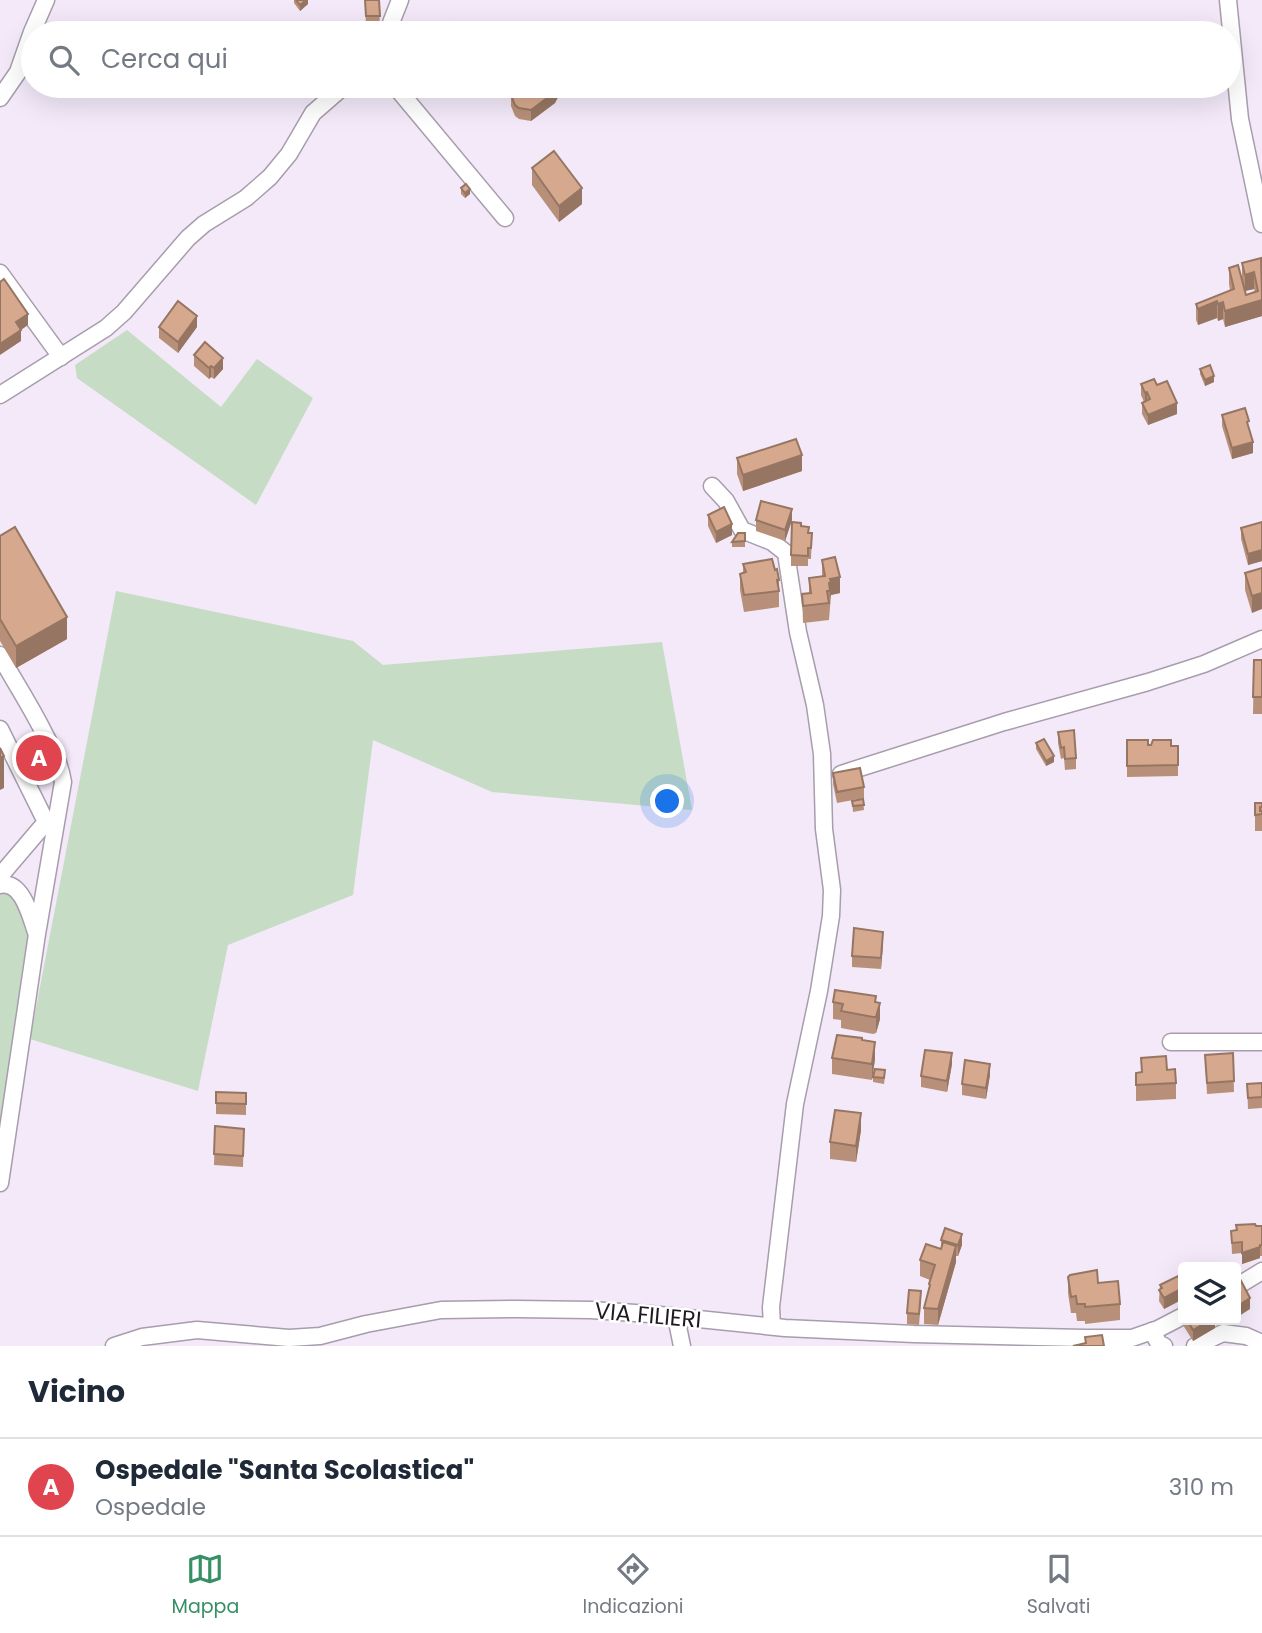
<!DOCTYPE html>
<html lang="it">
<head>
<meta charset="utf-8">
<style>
  :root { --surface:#fff; --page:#f2f2f3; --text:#1f2937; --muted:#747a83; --line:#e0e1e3; --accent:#379065 }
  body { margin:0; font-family:Poppins,sans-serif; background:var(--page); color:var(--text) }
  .controls { position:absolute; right:21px; bottom:21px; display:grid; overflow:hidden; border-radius:7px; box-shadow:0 7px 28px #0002 }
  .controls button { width:63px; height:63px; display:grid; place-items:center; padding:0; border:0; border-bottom:2px solid var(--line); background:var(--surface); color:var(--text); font:35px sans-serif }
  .you { position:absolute; left:668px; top:802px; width:24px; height:24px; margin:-18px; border:5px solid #fff; border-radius:50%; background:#1a73e8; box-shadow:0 0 0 10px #1a73e833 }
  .badge { display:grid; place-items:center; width:46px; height:46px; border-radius:50%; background:var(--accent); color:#fff; font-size:23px; font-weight:700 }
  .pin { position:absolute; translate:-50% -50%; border:4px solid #fff; box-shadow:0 2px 7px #0006 }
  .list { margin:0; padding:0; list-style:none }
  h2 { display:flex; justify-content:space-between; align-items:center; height:91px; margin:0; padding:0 28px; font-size:30px }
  h2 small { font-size:23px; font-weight:400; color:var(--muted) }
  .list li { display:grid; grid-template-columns:46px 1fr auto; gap:21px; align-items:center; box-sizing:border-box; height:98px; padding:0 28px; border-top:2px solid var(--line) }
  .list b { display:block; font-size:26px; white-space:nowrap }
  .list p { margin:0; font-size:23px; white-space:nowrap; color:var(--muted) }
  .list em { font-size:23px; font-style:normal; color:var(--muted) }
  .icon { flex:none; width:38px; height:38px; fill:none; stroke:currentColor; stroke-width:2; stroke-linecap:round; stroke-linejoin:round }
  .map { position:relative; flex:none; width:1262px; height:1346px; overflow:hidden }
  .search { position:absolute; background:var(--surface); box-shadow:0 7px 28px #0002; left:21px; right:21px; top:21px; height:77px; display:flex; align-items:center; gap:18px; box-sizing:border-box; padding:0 24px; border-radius:38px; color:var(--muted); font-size:26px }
  .sheet { height:189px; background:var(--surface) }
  nav { display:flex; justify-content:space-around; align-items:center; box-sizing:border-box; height:98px; border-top:2px solid var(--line); background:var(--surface); font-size:19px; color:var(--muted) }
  nav a { display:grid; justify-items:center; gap:4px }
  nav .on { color:var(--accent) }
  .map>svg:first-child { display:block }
  .green { fill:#c6dcc4 }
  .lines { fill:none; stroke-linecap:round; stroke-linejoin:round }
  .minor-casing { stroke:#a79dac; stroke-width:19 }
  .minor { stroke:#fff; stroke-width:16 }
  .wall { fill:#b89079; fill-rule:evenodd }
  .shaded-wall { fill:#967663 }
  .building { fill:#d6a88d; stroke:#967663; stroke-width:2 }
  .labels { text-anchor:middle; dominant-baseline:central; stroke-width:5; stroke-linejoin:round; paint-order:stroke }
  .street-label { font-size:23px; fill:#1f1b21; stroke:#fff }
</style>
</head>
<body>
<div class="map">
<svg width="1262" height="1346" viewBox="0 0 1262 1346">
  <rect width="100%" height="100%" fill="#f3e9f9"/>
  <g class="green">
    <path d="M 127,330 L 221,407 L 257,359 L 313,398 L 256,505 L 77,378 L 75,365 Z"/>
    <path d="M 116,591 L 353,641 L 383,665 L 662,642 L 692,810 L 492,792 L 373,740 L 353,895 L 228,945 L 198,1091 L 30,1039 Z"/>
    <path d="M 0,890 L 13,892 L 31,930 L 5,1119 L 0,1124 Z"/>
  </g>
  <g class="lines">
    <g class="minor-casing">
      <g id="minor">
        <path d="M 1228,0 L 1240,119 L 1262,224"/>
        <path d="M 387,33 L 400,0"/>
        <path d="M 395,86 L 505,218"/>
        <path d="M 0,98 L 18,72 L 32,32 L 46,0"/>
        <path d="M 0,273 L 61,357"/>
        <path d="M 0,395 L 106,328 L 124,312 L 188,238 L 204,224 L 246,198 L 270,177 L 289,154 L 313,113 L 344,86"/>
        <path d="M 712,486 L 726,501 L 742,530 L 772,542 L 786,553 L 798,632 L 815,705 L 822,754 L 824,829 L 832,890 L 831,916 L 819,991 L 795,1104 L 771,1307 L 772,1326"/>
        <path d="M 0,655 C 14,681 30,705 43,731 C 52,748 60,763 63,782 L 37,934 L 0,1183"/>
        <path d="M 0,729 L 46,822 L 0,876"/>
        <path d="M 841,774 L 1004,722 L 1148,682 L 1204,664 L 1262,639"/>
        <path d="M 0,885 C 22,880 30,915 36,932"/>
        <path d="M 1171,1042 L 1262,1042"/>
        <path d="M 1236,1287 L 1262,1271"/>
        <path d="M 676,1317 L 682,1346"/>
        <path d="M 1152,1331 L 1159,1344 L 1164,1346"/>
        <path d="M 114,1346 L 142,1337 L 197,1330 L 289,1338 L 320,1336 L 366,1324 L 441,1310 L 516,1309 L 591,1310 L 650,1314 L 785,1328 L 914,1334 L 1085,1338 L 1132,1338 L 1158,1329 L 1183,1316"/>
        <path d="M 1195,1346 L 1223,1333 L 1246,1336 L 1262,1343"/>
      </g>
    </g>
    <use href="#minor" class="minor"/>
  </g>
  <g class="wall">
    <path d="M 294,0 L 308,0 L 308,4 L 300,11 L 294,3 Z"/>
    <path d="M 365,0 L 379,0 L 380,27 L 366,27 Z"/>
    <path d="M 511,95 L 558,97 L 555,103 L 531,121 L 519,119 L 515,116 L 511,106 Z"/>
    <path d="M 532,168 L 582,204 L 559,222 L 532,185 Z"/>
    <path d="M 461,188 L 470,194 L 465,198 L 461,194 Z"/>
    <path d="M 1262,261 L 1262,316 L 1225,327 L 1223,319 L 1218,321 L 1217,318 L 1198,325 L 1196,320 L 1196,304 L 1230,290 L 1229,284 L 1229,268 L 1242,279 L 1242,263 ZM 1254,289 L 1255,292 L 1246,295 L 1245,291 Z"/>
    <path d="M 159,327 L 197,327 L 178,353 L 159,338 Z"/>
    <path d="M 194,355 L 223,369 L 214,379 L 211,377 L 209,379 L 194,366 Z"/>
    <path d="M 1200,369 L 1214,382 L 1205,386 L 1200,374 Z"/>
    <path d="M 1141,384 L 1157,385 L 1177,414 L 1148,425 L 1142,414 L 1142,403 L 1144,402 L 1141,395 Z"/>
    <path d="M 1222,415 L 1249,429 L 1253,453 L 1232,459 L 1222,426 Z"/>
    <path d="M 737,458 L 802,471 L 743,491 L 737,474 Z"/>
    <path d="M 708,515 L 732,535 L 716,543 L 708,526 Z"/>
    <path d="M 756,520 L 792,520 L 785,541 L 756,531 Z"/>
    <path d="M 1262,522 L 1262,561 L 1248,565 L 1241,539 L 1241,528 Z"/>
    <path d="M 801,526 L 809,533 L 812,533 L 811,559 L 808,559 L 808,566 L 791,566 L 791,555 Z"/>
    <path d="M 745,533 L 745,547 L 732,547 L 732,542 Z"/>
    <path d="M 0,536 L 67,639 L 16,668 L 0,641 Z"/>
    <path d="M 822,560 L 840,593 L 831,595 L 829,620 L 803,623 L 802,594 L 809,593 L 809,578 L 822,576 Z"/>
    <path d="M 743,564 L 775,570 L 779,580 L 779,607 L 744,612 L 740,590 L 740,574 L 743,573 Z"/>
    <path d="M 1262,568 L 1252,613 L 1245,590 L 1245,573 Z"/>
    <path d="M 1254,660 L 1262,660 L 1262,714 L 1253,714 Z"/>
    <path d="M 1058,732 L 1076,758 L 1076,769 L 1065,770 L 1064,758 L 1061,759 L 1058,743 Z"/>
    <path d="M 1127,740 L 1148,745 L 1178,746 L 1178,776 L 1127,777 Z"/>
    <path d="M 1036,743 L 1054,762 L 1046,766 L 1036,749 Z"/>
    <path d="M 833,773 L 864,787 L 864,798 L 837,803 L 833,784 Z"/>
    <path d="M 863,799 L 864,810 L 853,812 L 852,801 Z"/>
    <rect x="1255" y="803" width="7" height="28"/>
    <path d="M 883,943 L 881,969 L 852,967 L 852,956 Z"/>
    <path d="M 833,1002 L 876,1002 L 880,1019 L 876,1033 L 873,1034 L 841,1028 L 841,1020 L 833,1019 Z"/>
    <path d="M 862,1040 L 875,1059 L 872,1080 L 832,1074 L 832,1058 Z"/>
    <path d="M 1233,1053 L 1234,1092 L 1207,1094 L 1205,1055 Z"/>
    <path d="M 1141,1058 L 1167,1070 L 1176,1083 L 1176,1099 L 1136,1101 L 1136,1073 L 1141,1072 Z"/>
    <path d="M 952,1064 L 947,1092 L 921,1087 L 921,1076 Z"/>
    <path d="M 990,1075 L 986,1099 L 962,1095 L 962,1084 Z"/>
    <path d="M 885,1076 L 884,1084 L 873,1082 L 873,1077 Z"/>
    <path d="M 1262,1083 L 1262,1108 L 1248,1109 L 1247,1084 Z"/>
    <path d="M 246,1093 L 246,1115 L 216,1114 L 216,1103 Z"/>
    <path d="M 215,1126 L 244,1129 L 243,1167 L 214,1165 Z"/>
    <path d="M 861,1130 L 856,1162 L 830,1159 L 830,1142 Z"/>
    <path d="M 1262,1226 L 1262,1256 L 1260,1256 L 1260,1258 L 1242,1264 L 1242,1253 L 1232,1254 L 1231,1231 Z"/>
    <path d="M 941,1240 L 962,1245 L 958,1256 L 956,1256 L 956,1262 L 938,1325 L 924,1324 L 924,1308 L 929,1291 L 930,1280 L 920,1276 L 920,1260 L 941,1249 Z"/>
    <path d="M 1068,1277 L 1098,1283 L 1120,1304 L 1120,1320 L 1085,1324 L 1085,1321 L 1077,1321 L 1076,1313 L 1071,1313 L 1068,1293 Z"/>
    <path d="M 1160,1285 L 1183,1287 L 1183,1299 L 1164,1309 L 1159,1301 Z"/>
    <path d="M 921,1302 L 919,1325 L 907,1324 L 907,1313 Z"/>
    <path d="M 1183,1320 L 1215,1320 L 1215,1328 L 1193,1341 L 1183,1325 Z"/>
  </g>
  <g class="shaded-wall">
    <path d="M 306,0 L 308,0 L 308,4 L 300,11 L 300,5 Z"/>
    <path d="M 558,86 L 558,97 L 555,103 L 531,121 L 531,110 Z"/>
    <path d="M 582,188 L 582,204 L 559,222 L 559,206 Z"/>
    <path d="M 470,189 L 470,194 L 465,198 L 465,193 Z"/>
    <path d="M 1254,272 L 1254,289 L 1245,291 L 1245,275 Z"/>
    <path d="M 1262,300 L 1262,316 L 1225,327 L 1225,311 Z"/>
    <path d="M 1217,301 L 1217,318 L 1198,325 L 1198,309 Z"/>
    <path d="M 1223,302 L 1223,319 L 1218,321 L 1218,304 Z"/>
    <path d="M 28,314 L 28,325 L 21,330 L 21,341 L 0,355 L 0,344 L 16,322 Z"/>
    <path d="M 197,316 L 197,327 L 178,353 L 178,342 Z"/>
    <path d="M 223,358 L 223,369 L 214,379 L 214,368 Z"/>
    <path d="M 211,366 L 211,377 L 209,379 L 209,368 Z"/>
    <path d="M 1214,376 L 1214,382 L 1205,386 L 1205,380 Z"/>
    <path d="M 1147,392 L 1147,403 L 1145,404 L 1145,393 Z"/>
    <path d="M 1177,403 L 1177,414 L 1148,425 L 1148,415 Z"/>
    <path d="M 1253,442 L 1253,453 L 1232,459 L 1232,448 Z"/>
    <path d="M 802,455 L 802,471 L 743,491 L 743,475 Z"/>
    <path d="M 792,509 L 792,520 L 785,541 L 785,530 Z"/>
    <path d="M 732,524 L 732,535 L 716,543 L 716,532 Z"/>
    <path d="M 1262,550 L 1262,561 L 1248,565 L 1248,554 Z"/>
    <path d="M 840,577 L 840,593 L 831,595 L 830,599 L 829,583 L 830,579 Z"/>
    <path d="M 1262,593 L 1262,609 L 1252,613 L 1252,596 Z"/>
    <path d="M 67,617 L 67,639 L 16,668 L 16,646 Z"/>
    <path d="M 4,756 L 4,788 L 0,790 L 0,758 Z"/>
    <path d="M 1054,756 L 1054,762 L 1046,766 L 1046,761 Z"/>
    <path d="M 883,932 L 883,943 L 881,969 L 881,958 Z"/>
    <path d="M 880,1003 L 880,1019 L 876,1033 L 876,1017 Z"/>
    <path d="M 875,1042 L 875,1059 L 872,1080 L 872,1064 Z"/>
    <path d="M 952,1053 L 952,1064 L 947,1092 L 947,1081 Z"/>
    <path d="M 990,1064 L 990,1075 L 986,1099 L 986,1088 Z"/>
    <path d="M 861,1113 L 861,1130 L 856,1162 L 856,1146 Z"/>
    <path d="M 962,1234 L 962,1245 L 958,1256 L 958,1245 Z"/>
    <path d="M 956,1246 L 956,1262 L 938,1325 L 938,1309 Z"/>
    <path d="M 1260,1247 L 1260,1258 L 1242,1264 L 1242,1253 Z"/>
    <path d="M 1183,1288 L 1183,1299 L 1164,1309 L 1164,1298 Z"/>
    <path d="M 1250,1298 L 1250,1309 L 1236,1318 L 1236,1307 Z"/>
    <path d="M 1210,1320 L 1215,1320 L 1215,1328 L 1193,1341 L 1193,1330 Z"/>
  </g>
  <g class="building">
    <path d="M 296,0 L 306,0 L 300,5 Z"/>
    <path d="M 365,0 L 379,0 L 380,16 L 366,16 Z"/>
    <path d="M 450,22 L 460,33 L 435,33 Z"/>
    <path d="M 516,86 L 558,86 L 555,92 L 531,110 L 519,108 L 515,105 L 511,95 L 514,87 Z"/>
    <path d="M 554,151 L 582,188 L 559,206 L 532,168 Z"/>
    <path d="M 466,184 L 470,189 L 465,193 L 461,188 Z"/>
    <path d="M 1261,258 L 1262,300 L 1225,311 L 1223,302 L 1218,304 L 1217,301 L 1198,309 L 1196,304 L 1234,289 L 1229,268 L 1238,265 L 1246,295 L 1258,291 L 1254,272 L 1245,275 L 1242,263 Z"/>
    <path d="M 4,279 L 28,314 L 16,322 L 21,330 L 0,344 L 0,282 Z"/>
    <path d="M 178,301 L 197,316 L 178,342 L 159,327 Z"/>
    <path d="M 205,342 L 223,358 L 214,368 L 211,366 L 209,368 L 194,355 Z"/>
    <path d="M 1210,365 L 1214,376 L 1205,380 L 1200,369 Z"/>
    <path d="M 1154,379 L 1157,385 L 1167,381 L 1177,403 L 1148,415 L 1142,403 L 1150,399 L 1147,392 L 1145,393 L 1141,384 Z"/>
    <path d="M 1245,408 L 1249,421 L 1247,422 L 1253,442 L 1232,448 L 1222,415 Z"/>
    <path d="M 796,439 L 802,455 L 743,475 L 737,458 Z"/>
    <path d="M 761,501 L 792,509 L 785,530 L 756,520 Z"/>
    <path d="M 724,507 L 732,524 L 716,532 L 708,515 Z"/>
    <path d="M 792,522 L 801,523 L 801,526 L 809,527 L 808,533 L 812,533 L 811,548 L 808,548 L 808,556 L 791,555 Z"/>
    <path d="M 1262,522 L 1262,550 L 1248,554 L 1241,528 Z"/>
    <path d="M 15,527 L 67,617 L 16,646 L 0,619 L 0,536 Z"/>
    <path d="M 738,533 L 745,533 L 745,541 L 732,542 Z"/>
    <path d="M 835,557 L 840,577 L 830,579 L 831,582 L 829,583 L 830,591 L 827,591 L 829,603 L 803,606 L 802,594 L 811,593 L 809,578 L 825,576 L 822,560 Z"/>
    <path d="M 772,559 L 775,570 L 777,569 L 779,580 L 777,580 L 779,591 L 744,595 L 740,574 L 746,572 L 743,564 Z"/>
    <path d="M 1262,568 L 1262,593 L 1252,596 L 1245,573 Z"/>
    <path d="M 1254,660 L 1262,660 L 1262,697 L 1253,697 Z"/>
    <path d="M 1074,730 L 1076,758 L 1065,759 L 1064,747 L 1061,748 L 1058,732 Z"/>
    <path d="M 1044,739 L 1054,756 L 1046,761 L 1036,743 Z"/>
    <path d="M 1127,740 L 1148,740 L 1148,745 L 1151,745 L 1153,740 L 1171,740 L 1171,746 L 1178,746 L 1178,765 L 1127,766 Z"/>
    <path d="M 0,748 L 4,756 L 0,758 Z"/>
    <path d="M 860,768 L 864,787 L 837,792 L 833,773 Z"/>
    <path d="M 863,799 L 864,805 L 853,806 L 852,801 Z"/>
    <path d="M 1255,803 L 1262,803 L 1262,807 L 1260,807 L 1260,811 L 1262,811 L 1262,814 L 1255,815 Z"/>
    <path d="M 854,928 L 883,932 L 881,958 L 852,956 Z"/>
    <path d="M 835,990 L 876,996 L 875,1002 L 880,1003 L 876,1017 L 873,1017 L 841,1011 L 843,1004 L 833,1002 Z"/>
    <path d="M 837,1035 L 862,1038 L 862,1040 L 875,1042 L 872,1064 L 832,1058 Z"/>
    <path d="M 925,1050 L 952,1053 L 947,1081 L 921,1076 Z"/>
    <path d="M 1233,1053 L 1234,1081 L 1207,1083 L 1205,1055 Z"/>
    <path d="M 1166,1056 L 1167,1070 L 1175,1069 L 1176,1083 L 1136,1085 L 1136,1073 L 1142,1072 L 1141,1058 Z"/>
    <path d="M 965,1060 L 990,1064 L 986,1088 L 962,1084 Z"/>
    <path d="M 875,1069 L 885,1070 L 884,1078 L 873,1077 Z"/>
    <path d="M 1262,1083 L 1262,1097 L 1248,1098 L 1247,1084 Z"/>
    <path d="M 216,1092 L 246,1093 L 246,1104 L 216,1103 Z"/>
    <path d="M 835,1110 L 861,1113 L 856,1146 L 830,1142 Z"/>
    <path d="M 215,1126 L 244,1129 L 243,1156 L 214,1154 Z"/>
    <path d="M 1255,1224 L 1256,1226 L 1262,1226 L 1262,1245 L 1260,1245 L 1260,1247 L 1242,1253 L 1242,1242 L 1232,1243 L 1231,1231 L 1237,1230 L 1236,1225 Z"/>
    <path d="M 945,1228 L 962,1234 L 958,1245 L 941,1240 Z"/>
    <path d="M 943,1242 L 956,1246 L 938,1309 L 924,1308 L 930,1285 L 929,1284 L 935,1265 L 920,1260 L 926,1244 L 941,1249 Z"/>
    <path d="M 1097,1270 L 1098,1283 L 1118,1281 L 1120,1304 L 1085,1307 L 1085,1304 L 1077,1304 L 1076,1296 L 1071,1297 L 1068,1277 L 1070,1275 Z"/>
    <path d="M 1178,1276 L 1183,1288 L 1164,1298 L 1159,1290 L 1162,1288 L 1160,1285 Z"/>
    <path d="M 1240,1279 L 1250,1298 L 1236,1307 L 1236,1282 Z"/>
    <path d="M 909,1290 L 921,1291 L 919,1314 L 907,1313 Z"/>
    <path d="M 1187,1320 L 1210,1320 L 1193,1330 Z"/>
    <path d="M 1102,1335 L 1104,1346 L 1073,1346 L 1086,1343 L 1085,1337 Z"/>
  </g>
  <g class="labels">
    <g class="street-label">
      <text transform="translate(648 1315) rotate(5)">VIA FILIERI</text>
    </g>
  </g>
</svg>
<div class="controls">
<button><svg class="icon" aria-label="layers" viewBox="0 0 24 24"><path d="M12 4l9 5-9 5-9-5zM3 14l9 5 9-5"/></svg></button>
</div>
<div class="you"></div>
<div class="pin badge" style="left:39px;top:758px;background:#e0444e">A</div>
<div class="search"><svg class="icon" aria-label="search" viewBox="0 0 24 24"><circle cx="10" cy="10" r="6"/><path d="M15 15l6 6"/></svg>Cerca qui</div>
</div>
<section class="sheet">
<h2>Vicino<small></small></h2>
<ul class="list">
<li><span class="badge" style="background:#e0444e">A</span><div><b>Ospedale &quot;Santa Scolastica&quot;</b><p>Ospedale</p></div><em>310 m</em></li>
</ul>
</section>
<nav>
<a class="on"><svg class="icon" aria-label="map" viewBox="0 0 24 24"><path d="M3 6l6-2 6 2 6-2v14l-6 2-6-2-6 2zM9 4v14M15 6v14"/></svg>Mappa</a>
<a><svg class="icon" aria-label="directions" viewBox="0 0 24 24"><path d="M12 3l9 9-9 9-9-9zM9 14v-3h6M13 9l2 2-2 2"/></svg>Indicazioni</a>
<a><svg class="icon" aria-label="saved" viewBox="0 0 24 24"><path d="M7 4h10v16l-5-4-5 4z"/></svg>Salvati</a>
</nav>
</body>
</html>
